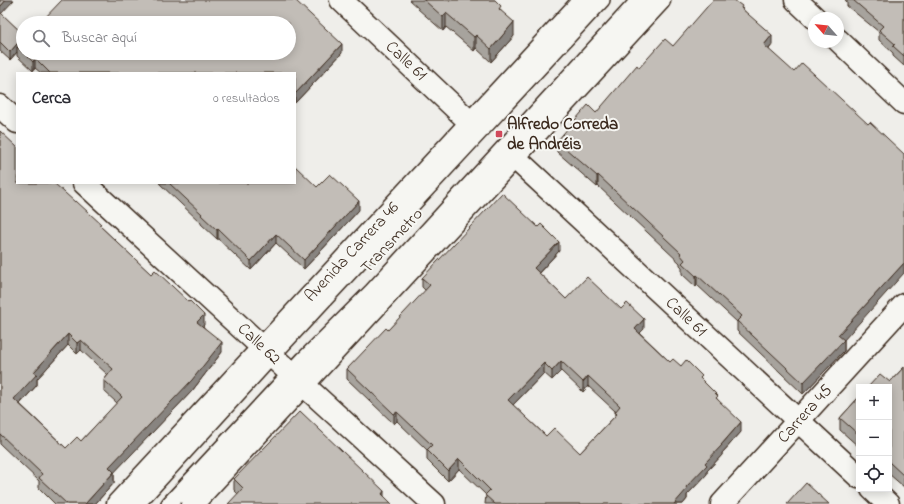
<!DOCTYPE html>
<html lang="es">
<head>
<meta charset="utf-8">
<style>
  :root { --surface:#fff; --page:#f2f2f3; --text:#2b2b33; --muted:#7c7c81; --line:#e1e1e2 }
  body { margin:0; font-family:"Indie Flower",sans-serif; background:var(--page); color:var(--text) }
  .controls { position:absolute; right:12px; bottom:12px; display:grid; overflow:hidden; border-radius:0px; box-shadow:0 2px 10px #0003 }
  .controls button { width:36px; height:36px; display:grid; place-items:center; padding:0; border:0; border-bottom:1px solid var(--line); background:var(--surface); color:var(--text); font:20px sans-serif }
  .compass { position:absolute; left:808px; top:12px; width:36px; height:36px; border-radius:50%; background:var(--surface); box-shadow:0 2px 10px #0003; rotate:297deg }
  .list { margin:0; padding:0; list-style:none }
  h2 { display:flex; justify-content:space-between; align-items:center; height:52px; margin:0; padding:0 16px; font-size:17px }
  h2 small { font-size:13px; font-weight:400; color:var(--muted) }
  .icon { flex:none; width:22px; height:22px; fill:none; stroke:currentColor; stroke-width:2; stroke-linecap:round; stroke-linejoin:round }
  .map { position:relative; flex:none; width:904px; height:504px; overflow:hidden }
  .search { position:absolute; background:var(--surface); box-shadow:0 2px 10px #0003; left:16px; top:16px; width:280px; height:44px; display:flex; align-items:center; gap:10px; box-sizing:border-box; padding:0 14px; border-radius:22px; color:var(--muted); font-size:15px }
  .panel { position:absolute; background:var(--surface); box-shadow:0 2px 10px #0003; left:16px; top:72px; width:280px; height:112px; border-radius:0px }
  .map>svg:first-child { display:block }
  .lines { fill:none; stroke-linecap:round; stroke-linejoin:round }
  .service-casing { stroke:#3b2a1e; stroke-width:18 }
  .minor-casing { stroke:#3b2a1e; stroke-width:25 }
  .tertiary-casing { stroke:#3b2a1e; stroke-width:25 }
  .primary-casing { stroke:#3b2a1e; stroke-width:25 }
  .service { stroke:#f6f6f2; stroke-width:15 }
  .minor { stroke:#f6f6f2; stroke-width:22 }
  .tertiary { stroke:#f6f6f2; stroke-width:22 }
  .primary { stroke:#f6f6f2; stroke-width:22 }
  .wall { fill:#a7a39d; stroke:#3b2a1e; fill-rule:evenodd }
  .shaded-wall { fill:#888480; stroke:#3b2a1e }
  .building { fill:#c2bdb7; stroke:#3b2a1e; fill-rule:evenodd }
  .poi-dot { fill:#d1495b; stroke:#f6f6f2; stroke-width:1.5 }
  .labels { text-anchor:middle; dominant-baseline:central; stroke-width:4; stroke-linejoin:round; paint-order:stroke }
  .street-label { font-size:17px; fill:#3b2a1e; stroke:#f6f6f2 }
  .poi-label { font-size:17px; font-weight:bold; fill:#3b2a1e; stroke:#f6f6f2; text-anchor:start }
</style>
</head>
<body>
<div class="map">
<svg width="904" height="504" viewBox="0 0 904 504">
  <rect width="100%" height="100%" fill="#efeeea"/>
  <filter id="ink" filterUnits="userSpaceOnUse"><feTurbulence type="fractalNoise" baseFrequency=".025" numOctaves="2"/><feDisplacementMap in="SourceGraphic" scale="8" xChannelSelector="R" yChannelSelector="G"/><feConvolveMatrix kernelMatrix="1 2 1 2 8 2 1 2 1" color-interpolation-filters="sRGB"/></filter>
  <g filter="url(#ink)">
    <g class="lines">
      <g class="service-casing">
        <g id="service">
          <path d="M 137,504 L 272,356 L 602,0"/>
          <path d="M 169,504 L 304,359 L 372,291 L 639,0"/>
        </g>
      </g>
      <g class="minor-casing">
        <g id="minor">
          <path d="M 341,0 L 471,123"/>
          <path d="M 796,0 L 815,18"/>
          <path d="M 838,40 L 904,103"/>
          <path d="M 0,106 L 17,122"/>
          <path d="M 84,183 C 200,290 317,398 434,504"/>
          <path d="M 722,504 L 904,305"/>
        </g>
      </g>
      <g class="tertiary-casing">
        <g id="tertiary">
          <path d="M 514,157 L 859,477"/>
          <path d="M 872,489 L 888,504"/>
        </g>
      </g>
      <g class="primary-casing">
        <g id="primary">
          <path d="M 118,504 L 277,333 L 585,0"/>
          <path d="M 192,504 L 659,0"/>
        </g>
      </g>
      <use href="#service" class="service"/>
      <use href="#minor" class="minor"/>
      <use href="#tertiary" class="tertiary"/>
      <use href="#primary" class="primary"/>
    </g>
    <g class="wall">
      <path d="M 0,0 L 1,14 L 23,34 L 23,53 L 342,53 L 295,103 L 295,73 L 41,73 L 35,68 L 33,71 L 17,56 L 17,52 L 10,60 L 0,51 Z"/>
      <path d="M 409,0 L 495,0 L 501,11 L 514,36 L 491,62 L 476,48 L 474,51 L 446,27 L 443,31 L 418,9 L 418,8 Z"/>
      <path d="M 845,0 L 904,0 L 904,66 L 893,56 L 893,53 L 879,40 L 879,32 L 847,6 L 847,2 Z"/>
      <path d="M 742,8 L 772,45 L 769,49 L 844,340 L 844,351 L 803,394 L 737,331 L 737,322 L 697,285 L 696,287 L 682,274 L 682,267 L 680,265 L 680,263 L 598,186 L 597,187 L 557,152 L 557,141 L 596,113 L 673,46 Z"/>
      <path d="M 0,131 L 17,183 L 101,227 L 204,325 L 203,326 L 222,352 L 192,391 L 114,472 L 114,483 L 95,504 L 55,504 L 39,488 L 39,481 L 0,444 ZM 68,345 L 77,354 L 81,350 L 108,375 L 104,380 L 104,391 L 117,403 L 81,441 L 66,448 L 20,404 L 37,385 L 37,379 Z"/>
      <path d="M 159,183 L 295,183 L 317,187 L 359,210 L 304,269 L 276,243 L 251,270 L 218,239 L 217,239 L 201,224 L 201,223 Z"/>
      <path d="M 559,251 L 539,273 L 566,299 L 621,309 L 644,329 L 640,333 L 670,362 L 681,366 L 702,381 L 718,400 L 741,432 L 722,453 L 722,455 L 707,471 L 707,474 L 687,495 L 687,499 L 683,504 L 485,504 L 486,495 L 459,469 L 448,481 L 427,460 L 427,450 L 397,421 L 394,424 L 347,379 L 347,369 L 388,330 L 426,291 L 422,287 L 422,278 ZM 561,371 L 583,392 L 588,386 L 615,411 L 615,416 L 580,453 L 546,436 L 513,405 L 544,373 L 552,380 Z"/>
      <path d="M 904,367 L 904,487 L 889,474 L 889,387 L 890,382 Z"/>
      <path d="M 859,397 L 859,447 L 840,430 L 840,418 Z"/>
      <path d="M 234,479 L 384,496 L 238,494 L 234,490 Z"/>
    </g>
    <g class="shaded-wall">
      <path d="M 6,0 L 14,0 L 0,15 L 0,7 Z"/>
      <path d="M 446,13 L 446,27 L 443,31 L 443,17 Z"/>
      <path d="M 514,22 L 514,36 L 491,62 L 491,49 Z"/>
      <path d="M 476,35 L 476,48 L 474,51 L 474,37 Z"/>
      <path d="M 772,35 L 772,45 L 764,55 L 764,45 Z"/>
      <path d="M 23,37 L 23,46 L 17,47 L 17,52 L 10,60 L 10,52 Z"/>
      <path d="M 342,44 L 342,53 L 295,103 L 295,94 Z"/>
      <path d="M 35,58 L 35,68 L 33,71 L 33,62 Z"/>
      <path d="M 598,175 L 598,186 L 597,187 L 597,176 Z"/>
      <path d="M 359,201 L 359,210 L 304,269 L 304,260 Z"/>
      <path d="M 218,229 L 218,239 L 217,239 L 217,230 Z"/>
      <path d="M 276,234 L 276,243 L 251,270 L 251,261 Z"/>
      <path d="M 559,242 L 559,251 L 534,278 L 534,268 Z"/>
      <path d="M 904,263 L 904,273 L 843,341 L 844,340 L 844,351 L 803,394 L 803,383 L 838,335 Z"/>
      <path d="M 697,275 L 697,285 L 696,287 L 696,276 Z"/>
      <path d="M 204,315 L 204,325 L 197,332 L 197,322 Z"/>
      <path d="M 644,319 L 644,329 L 635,338 L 635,329 Z"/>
      <path d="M 68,334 L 68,345 L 37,379 L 37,385 L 14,410 L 14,399 L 34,372 Z"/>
      <path d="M 81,340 L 81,350 L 77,354 L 77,343 Z"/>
      <path d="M 222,342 L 222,352 L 192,391 L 109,478 L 109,467 Z"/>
      <path d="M 561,361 L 561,371 L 552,380 L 552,371 Z"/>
      <path d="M 544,363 L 544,373 L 508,410 L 508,400 Z"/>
      <path d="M 588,376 L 588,386 L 583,392 L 583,382 Z"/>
      <path d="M 397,412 L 397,421 L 394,424 L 394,414 Z"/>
      <path d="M 741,422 L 741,432 L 722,453 L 722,455 L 707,471 L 707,474 L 687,495 L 687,499 L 683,504 L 674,504 L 686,487 L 705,463 L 721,445 Z"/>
      <path d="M 459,459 L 459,469 L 448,481 L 448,471 Z"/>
      <path d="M 114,472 L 114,483 L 95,504 L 85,504 Z"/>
      <path d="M 384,491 L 384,502 L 382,494 Z"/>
    </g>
    <g class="building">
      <path d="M 0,0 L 6,0 L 0,7 Z"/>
      <path d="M 62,0 L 295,0 L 342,44 L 295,94 L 295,73 L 50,73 L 35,58 L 33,62 L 24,53 L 289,53 L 289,23 L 40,23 Z"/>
      <path d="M 424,0 L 495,0 L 501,6 L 499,9 L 514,22 L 491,49 L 476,35 L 474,37 L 446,13 L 443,17 Z"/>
      <path d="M 713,0 L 734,0 L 742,6 L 741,8 L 772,35 L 764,45 L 794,72 L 802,63 L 868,124 L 870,122 L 904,154 L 904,263 L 838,335 L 844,340 L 803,383 L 737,321 L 742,316 L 697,275 L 696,276 L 682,263 L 685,260 L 680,254 L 681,253 L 598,175 L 597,176 L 557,141 L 588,105 L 596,113 L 637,65 L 639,68 L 665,39 L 673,46 Z"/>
      <path d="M 853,0 L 904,0 L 904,56 L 893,46 L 895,44 L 879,30 L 883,26 Z"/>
      <path d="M 0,12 L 23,34 L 23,37 L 10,52 L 0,42 Z"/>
      <path d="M 23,41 L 23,53 L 17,47 Z"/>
      <path d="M 0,131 L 17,147 L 17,183 L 54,183 L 75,202 L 76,201 L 101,224 L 99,225 L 151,274 L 155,270 L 189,302 L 190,301 L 204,315 L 197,322 L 222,342 L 192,380 L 109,467 L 114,472 L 85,504 L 67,504 L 39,478 L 42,474 L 0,434 ZM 68,334 L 77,343 L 81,340 L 113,369 L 104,380 L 122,397 L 81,441 L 77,437 L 66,448 L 14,399 L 37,374 L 34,372 Z"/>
      <path d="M 295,166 L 317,187 L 330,174 L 359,201 L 304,260 L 276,234 L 251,261 L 218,229 L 217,230 L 201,215 L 202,214 L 169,183 L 295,183 Z"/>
      <path d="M 502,193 L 538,227 L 541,224 L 559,242 L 534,268 L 566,299 L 587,277 L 621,309 L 627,303 L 644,319 L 635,329 L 670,362 L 673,359 L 681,366 L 686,360 L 702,376 L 700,378 L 718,396 L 716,398 L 741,422 L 721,445 L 722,445 L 705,463 L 707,465 L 686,487 L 687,489 L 674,504 L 495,504 L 485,495 L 490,490 L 459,459 L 448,471 L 427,450 L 432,445 L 397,412 L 394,414 L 347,369 L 386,328 L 388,330 L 430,285 L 422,278 ZM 561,361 L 583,382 L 588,376 L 620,406 L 615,412 L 617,414 L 580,453 L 554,428 L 546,436 L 508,400 L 544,363 L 552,371 Z"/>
      <path d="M 904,367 L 904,476 L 889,462 L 889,387 L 868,387 L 880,374 L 890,382 Z"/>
      <path d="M 859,397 L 859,435 L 840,418 Z"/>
      <path d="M 300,411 L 384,491 L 382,494 L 392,504 L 228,504 L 243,488 L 234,479 Z"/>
      <path d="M 806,483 L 829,504 L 787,504 Z"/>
    </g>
  </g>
  <rect class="poi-dot" x="495" y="130" width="8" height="8" rx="2"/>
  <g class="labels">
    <g class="street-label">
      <text transform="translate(406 61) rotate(43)">Calle 61</text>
      <text transform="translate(392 241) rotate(-47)">Transmetro</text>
      <text transform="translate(352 252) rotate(-47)">Avenida Carrera 46</text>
      <text transform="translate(686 317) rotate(43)">Calle 61</text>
      <text transform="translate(259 344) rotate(43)">Calle 62</text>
      <text transform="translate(805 414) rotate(-48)">Carrera 45</text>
    </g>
    <g class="poi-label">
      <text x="507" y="124">Alfredo Correda<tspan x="507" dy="20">de Andréis</tspan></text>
    </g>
  </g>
</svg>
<div class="controls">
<button>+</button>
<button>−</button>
<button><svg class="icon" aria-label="locate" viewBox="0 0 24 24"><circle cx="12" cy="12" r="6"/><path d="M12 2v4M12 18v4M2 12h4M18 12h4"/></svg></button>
</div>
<svg class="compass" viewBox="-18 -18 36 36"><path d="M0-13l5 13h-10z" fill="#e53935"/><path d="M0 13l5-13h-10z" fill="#7c7c81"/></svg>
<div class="search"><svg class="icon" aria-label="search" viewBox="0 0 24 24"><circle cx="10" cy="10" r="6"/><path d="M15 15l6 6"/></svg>Buscar aquí</div>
<section class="panel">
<h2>Cerca<small>0 resultados</small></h2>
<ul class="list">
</ul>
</section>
</div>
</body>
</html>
